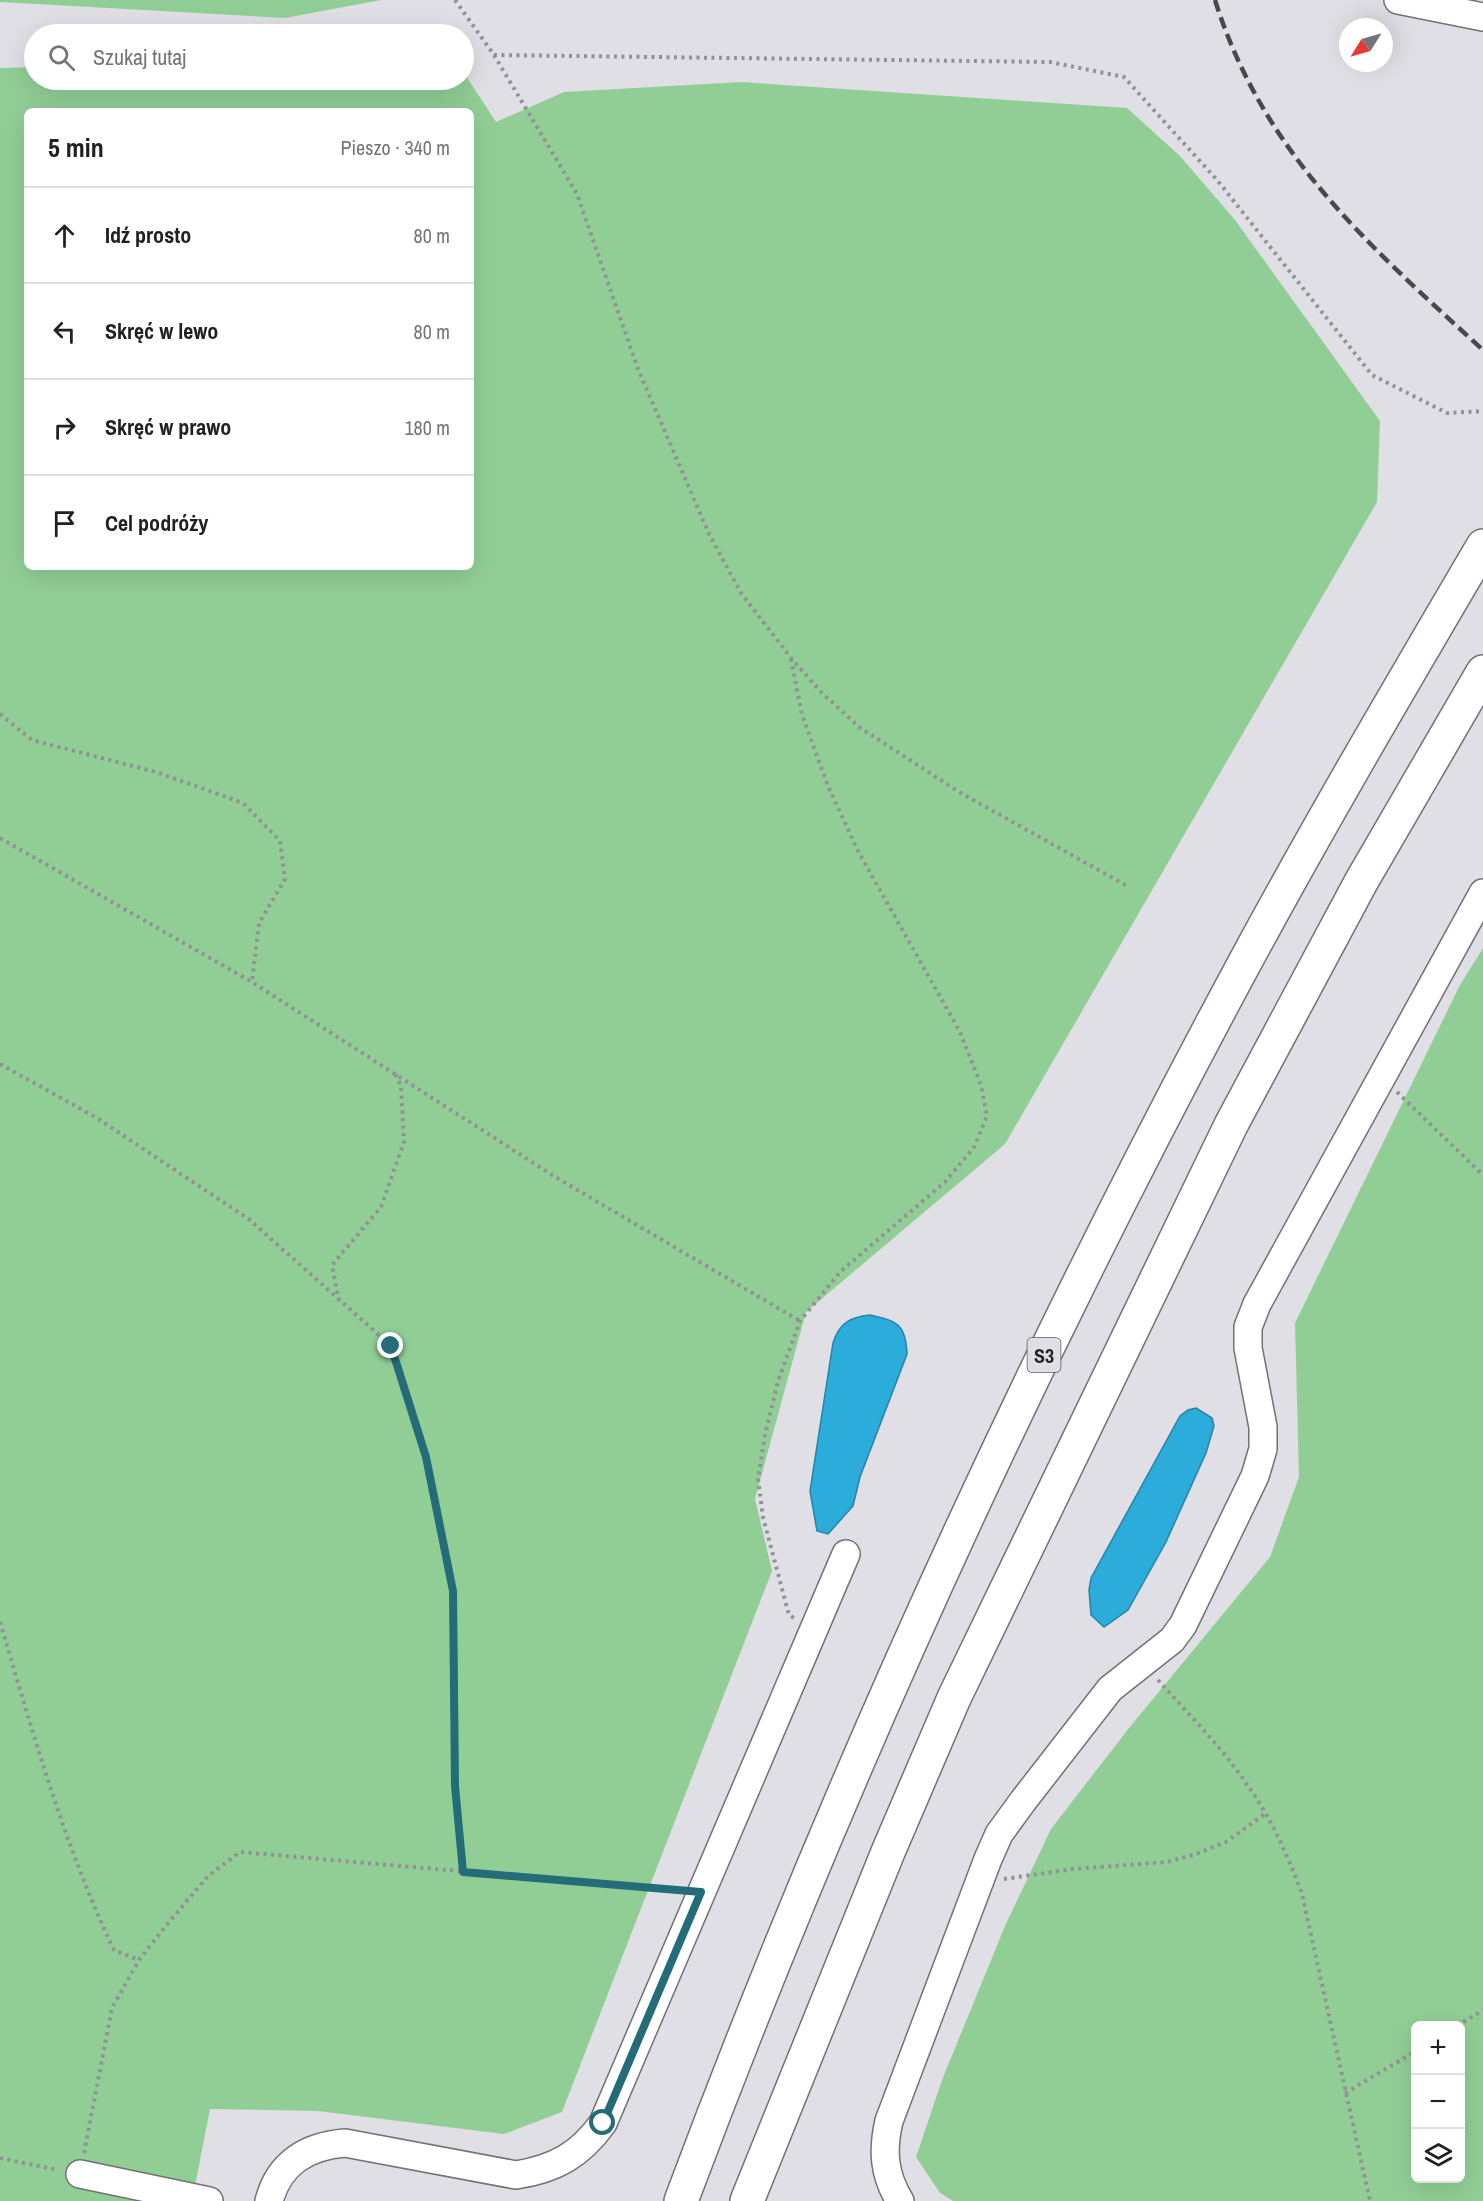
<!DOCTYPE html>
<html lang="pl">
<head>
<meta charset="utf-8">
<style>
  :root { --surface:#fff; --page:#f2f2f2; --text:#202124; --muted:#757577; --line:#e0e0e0 }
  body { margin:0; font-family:"Archivo Narrow",sans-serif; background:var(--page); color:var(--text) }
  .controls { position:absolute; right:18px; bottom:18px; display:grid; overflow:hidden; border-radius:9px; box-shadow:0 6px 24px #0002 }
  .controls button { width:54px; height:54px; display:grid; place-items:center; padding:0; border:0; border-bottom:2px solid var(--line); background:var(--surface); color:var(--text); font:30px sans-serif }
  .compass { position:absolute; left:1339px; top:18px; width:54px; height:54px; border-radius:50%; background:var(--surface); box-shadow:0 6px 24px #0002; rotate:233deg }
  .stop { position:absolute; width:18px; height:18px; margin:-14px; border:4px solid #256c79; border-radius:50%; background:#fff }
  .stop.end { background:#256c79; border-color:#fff; box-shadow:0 2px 6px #0008 }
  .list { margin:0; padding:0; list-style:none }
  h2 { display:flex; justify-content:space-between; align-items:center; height:78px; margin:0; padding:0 24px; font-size:26px }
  h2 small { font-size:20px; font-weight:400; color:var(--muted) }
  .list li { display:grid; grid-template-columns:39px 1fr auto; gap:18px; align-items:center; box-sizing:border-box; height:96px; padding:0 24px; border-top:2px solid var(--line) }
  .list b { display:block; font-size:22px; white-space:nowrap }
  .list em { font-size:20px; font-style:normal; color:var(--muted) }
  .icon { flex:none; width:33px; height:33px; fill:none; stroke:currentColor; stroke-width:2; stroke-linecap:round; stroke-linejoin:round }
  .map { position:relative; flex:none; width:1483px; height:2201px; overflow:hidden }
  .search { position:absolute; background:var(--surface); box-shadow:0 6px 24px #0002; left:24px; top:24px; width:450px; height:66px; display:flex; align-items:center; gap:15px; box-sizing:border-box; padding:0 21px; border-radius:33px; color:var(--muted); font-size:22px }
  .panel { position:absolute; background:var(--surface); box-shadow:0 6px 24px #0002; left:24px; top:108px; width:450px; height:462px; border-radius:9px }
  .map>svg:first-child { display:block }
  .green { fill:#91ce95; fill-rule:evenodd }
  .water { fill:#2bacda; stroke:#2983a4; stroke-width:1.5 }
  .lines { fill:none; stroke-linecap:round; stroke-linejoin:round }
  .minor-casing { stroke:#717176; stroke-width:30 }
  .highway-casing { stroke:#717176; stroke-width:36 }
  .path { stroke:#919195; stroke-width:4; stroke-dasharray:3 4.5; stroke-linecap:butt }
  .minor { stroke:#fff; stroke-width:27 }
  .highway { stroke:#fff; stroke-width:33 }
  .rail { stroke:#49494c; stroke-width:4.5; stroke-dasharray:12 6; stroke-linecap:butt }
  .route { stroke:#256c79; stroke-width:8 }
  .labels { text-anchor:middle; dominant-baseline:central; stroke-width:5; stroke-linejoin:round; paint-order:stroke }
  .shield { fill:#dfdfe5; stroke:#5b5b5f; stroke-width:1.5 }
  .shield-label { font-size:20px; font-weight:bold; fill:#232325 }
</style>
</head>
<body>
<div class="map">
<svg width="1483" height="2201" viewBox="0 0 1483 2201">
  <rect width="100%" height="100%" fill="#dfdfe5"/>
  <g class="green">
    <path d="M 0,0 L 381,0 L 285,18 L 0,2 Z"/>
    <path d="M 34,67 L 34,80 L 464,80 L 464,73 L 496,122 L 564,92 L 741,82 L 1127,108 L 1180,156 L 1235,220 L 1380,421 L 1377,502 L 1005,1144 L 806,1312 L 755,1499 L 772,1571 L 562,2112 L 504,2134 L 318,2111 L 210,2109 L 192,2201 L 0,2201 L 0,68 ZM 27,111 L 471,111 L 471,567 L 27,567 Z"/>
    <path d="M 1483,948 L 1483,2201 L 953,2201 L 940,2193 L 916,2157 L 942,2080 L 1005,1926 L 1051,1829 L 1129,1728 L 1270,1557 L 1299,1477 L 1295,1323 L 1460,985 ZM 1416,2026 L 1460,2026 L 1460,2178 L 1416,2178 Z"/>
  </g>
  <g class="water">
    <path d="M 870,1315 C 897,1321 906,1324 907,1354 L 860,1477 L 853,1506 L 828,1534 L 817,1531 L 810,1491 L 833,1343 C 839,1323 850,1317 870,1315 Z"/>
    <path d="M 1196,1408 L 1212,1418 L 1214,1426 L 1206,1453 L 1166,1542 L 1128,1610 L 1104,1627 L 1091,1615 L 1089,1590 L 1091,1578 L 1180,1416 L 1188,1410 Z"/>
  </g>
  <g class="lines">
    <g class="minor-casing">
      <g id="minor">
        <path d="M 1398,0 L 1483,17"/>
        <path d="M 80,2174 L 209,2201"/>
        <path d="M 269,2201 C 279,2163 307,2146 345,2143 L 516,2175 C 555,2169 580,2155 603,2123 L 846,1554"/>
        <path d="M 900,2201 C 884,2175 882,2151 889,2121 L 988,1859 L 999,1834 L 1023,1801 L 1110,1689 L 1172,1640 L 1183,1625 L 1255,1476 L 1263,1449 L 1263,1427 L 1248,1348 L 1248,1327 L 1257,1304 L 1483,893"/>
      </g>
    </g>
    <g class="highway-casing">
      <g id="highway">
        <path d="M 681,2201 C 840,1776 1029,1363 1244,964 C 1320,823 1402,684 1483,546"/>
        <path d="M 747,2201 L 888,1852 L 954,1698 L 1231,1125 L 1361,882 L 1483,672"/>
      </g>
    </g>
    <g class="path">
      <path d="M 455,0 L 494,55 L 577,194 L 638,369 L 709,534 L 741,593 L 791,658 L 821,692 L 859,727 L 959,792 L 1129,887"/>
      <path d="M 494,55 L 1050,62 L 1124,77 L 1217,180 L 1372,375 L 1447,413 L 1483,411"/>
      <path d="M 791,659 L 802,715 L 828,786 L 859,853 L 960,1032 L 981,1085 L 987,1116 L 974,1147 L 945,1182 L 840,1272 L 800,1321 L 778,1381 L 765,1435 L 758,1479 L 763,1517 L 789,1615 L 794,1618"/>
      <path d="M 0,714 L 32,740 L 156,772 L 243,803 L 280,841 L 285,879 L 259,923 L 252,982"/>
      <path d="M 0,838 L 252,982 L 552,1175 L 800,1321"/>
      <path d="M 0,1064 L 97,1118 L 250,1220 L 391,1346 L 426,1457 L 453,1591 L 455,1786 L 463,1872"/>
      <path d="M 1397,1092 L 1483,1175"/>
      <path d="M 339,1301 L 332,1265 L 381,1207 L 404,1142 L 401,1086 L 395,1073"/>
      <path d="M 0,1622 C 33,1733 64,1845 114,1950 L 139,1960"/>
      <path d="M 1158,1680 C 1188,1714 1222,1747 1248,1786 C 1271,1818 1288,1856 1302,1894 L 1370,2201"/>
      <path d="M 1004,1879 L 1073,1869 L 1167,1862 L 1196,1854 L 1226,1842 L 1266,1813"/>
      <path d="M 1457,2026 L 1483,2010"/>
      <path d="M 1345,2093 L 1416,2051"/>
      <path d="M 84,2153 L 112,2008 L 139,1960 L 164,1928 L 208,1876 L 240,1852 L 677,1890"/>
      <path d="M 0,2158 L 58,2170"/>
    </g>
    <use href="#minor" class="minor"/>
    <use href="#highway" class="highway"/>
    <path class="rail" d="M 1215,0 C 1263,153 1368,245 1483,350"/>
  </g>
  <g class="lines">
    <path class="route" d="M 391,1346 L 426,1457 L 453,1591 L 455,1786 L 463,1872 L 701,1892 L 603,2123"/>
  </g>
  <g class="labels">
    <rect class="shield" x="1027.5" y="1338" width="33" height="34" rx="4.5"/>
    <g class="shield-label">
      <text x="1044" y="1355">S3</text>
    </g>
  </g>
</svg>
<div class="controls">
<button>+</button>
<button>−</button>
<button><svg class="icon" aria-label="layers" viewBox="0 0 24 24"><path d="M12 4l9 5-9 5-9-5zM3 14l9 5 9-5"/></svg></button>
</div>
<svg class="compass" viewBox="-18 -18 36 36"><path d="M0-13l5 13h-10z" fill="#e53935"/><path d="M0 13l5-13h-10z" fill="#757577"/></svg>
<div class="stop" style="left:603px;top:2123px"></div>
<div class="stop end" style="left:391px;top:1346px"></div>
<div class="search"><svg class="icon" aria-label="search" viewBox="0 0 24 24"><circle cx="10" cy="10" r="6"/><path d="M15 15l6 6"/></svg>Szukaj tutaj</div>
<section class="panel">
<h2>5 min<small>Pieszo · 340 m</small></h2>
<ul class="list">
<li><svg class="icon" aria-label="ahead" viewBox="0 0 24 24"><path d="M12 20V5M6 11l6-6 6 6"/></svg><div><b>Idź prosto</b></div><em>80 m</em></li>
<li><svg class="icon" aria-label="left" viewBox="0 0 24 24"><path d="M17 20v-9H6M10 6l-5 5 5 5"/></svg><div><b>Skręć w lewo</b></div><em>80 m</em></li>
<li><svg class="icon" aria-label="right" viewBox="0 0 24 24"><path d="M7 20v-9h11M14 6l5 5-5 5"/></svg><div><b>Skręć w prawo</b></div><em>180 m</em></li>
<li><svg class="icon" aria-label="arrive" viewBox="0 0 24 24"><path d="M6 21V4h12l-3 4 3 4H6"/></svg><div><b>Cel podróży</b></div></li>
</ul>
</section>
</div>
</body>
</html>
